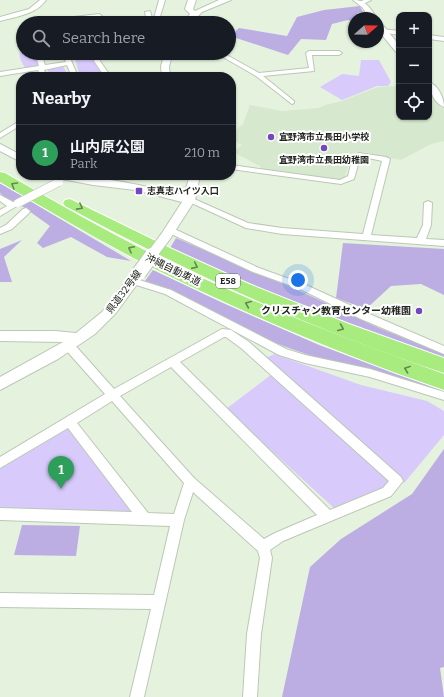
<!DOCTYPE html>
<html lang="en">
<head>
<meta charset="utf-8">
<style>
  :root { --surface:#171b24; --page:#242831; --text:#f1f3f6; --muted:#9ea1a6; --line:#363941; --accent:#ea580c }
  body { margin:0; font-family:Bitter,"Noto Sans JP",serif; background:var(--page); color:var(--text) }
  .controls { position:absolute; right:12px; top:12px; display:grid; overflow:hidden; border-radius:8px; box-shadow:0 1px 3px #0004 }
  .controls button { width:36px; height:36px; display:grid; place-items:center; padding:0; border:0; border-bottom:1px solid var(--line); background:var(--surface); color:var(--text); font:20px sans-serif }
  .compass { position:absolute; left:348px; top:12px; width:36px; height:36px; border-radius:50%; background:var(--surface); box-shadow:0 1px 3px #0004; rotate:70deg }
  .you { position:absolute; left:298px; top:280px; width:14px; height:14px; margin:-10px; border:3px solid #fff; border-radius:50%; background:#1a73e8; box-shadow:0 0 0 6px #1a73e833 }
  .badge { display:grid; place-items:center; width:26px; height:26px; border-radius:50%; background:var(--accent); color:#fff; font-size:13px; font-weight:700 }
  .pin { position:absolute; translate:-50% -33px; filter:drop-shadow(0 1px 2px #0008) }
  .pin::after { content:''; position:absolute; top:21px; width:14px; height:12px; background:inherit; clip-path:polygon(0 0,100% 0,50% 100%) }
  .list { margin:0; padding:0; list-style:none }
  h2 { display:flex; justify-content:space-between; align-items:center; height:52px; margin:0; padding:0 16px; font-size:17px }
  h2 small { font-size:13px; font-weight:400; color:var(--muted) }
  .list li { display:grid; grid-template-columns:26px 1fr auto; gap:12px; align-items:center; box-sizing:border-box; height:56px; padding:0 16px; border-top:1px solid var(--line) }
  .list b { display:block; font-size:15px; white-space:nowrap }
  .list p { margin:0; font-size:13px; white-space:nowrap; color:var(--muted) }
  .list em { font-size:13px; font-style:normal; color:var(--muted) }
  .icon { flex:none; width:22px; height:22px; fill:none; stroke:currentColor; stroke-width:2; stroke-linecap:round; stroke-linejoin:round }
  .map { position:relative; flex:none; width:444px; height:697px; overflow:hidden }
  .search { position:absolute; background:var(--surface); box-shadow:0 1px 3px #0004; left:16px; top:16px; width:220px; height:44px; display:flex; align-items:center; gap:10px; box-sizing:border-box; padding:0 14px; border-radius:22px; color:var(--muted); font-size:15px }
  .panel { position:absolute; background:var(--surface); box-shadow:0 1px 3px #0004; left:16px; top:72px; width:220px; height:108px; border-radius:16px }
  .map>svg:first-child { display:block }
  .built { fill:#d6e8cd }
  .green { fill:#d8cbfc }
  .forest { fill:#bcaee3 }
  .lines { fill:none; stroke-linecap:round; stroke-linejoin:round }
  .street-casing { stroke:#bbc8b5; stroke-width:2 }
  .secondary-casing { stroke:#bbc8b5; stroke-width:2 }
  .highway-casing { stroke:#fff; stroke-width:2 }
  .street { fill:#fff; fill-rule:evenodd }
  .secondary { fill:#fff; fill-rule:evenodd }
  .highway { fill:#a8ec80; fill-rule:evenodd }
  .street-bridge-casing { stroke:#bbc8b5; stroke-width:9; stroke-linecap:butt }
  .secondary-bridge-far1-casing { stroke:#bbc8b5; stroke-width:12; stroke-linecap:butt }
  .secondary-bridge-casing { stroke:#bbc8b5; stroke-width:16; stroke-linecap:butt }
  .street-bridge { stroke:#fff; stroke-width:8 }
  .secondary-bridge-far1 { stroke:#fff; stroke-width:10 }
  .secondary-bridge { stroke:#fff; stroke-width:14 }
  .oneway { stroke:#64884f }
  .poi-dot { fill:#7447bf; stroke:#fff; stroke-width:1.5 }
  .labels { text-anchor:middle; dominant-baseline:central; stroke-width:4; stroke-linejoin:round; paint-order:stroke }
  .far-poi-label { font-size:9px; font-weight:bold; fill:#20251e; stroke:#fff; text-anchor:start }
  .shield { fill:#fff; stroke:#636662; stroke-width:1 }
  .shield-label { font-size:9px; font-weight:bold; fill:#20251e }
  .street-label { font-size:10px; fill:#20251e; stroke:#fff }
  .poi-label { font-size:10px; font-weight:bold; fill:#20251e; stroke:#fff; text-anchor:end }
</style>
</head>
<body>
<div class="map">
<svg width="444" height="697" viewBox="0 0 444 697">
  <rect width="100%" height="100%" fill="#e5f2de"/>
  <path class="built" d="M 399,86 L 399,117 L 429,117 L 429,92 L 440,107 L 444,109 L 444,141 L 431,144 L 401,160 L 363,152 L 352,157 L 344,178 L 339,180 L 262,170 L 260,166 L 233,152 L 242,145 L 231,140 L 231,134 L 243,124 L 250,105 L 282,111 L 319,108 L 325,105 L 342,101 L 378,87 Z"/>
  <g class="green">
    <path d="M 22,46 L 23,46 L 23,53 L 35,53 L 39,66 L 25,68 C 20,59 17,55 22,46 Z"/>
    <path d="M 89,55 L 105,77 L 80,77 L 75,59 Z"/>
    <path d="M 361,60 L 379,60 L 391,82 L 388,86 L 377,86 L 342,100 L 320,87 L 342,74 L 359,76 Z"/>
    <path d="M 63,66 L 69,77 L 51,77 L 47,68 Z"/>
    <path d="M 274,354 L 361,385 L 427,401 L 444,411 L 444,435 L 405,482 L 335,509 L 226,409 L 276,371 L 264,359 Z"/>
    <path d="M 73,424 L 145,519 L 0,510 L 0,468 Z"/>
  </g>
  <g class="forest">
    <path d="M 360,6 L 363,12 L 357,13 L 359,17 L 366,18 L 354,18 L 354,22 L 348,20 L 332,24 L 326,40 L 301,39 L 288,55 L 230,36 L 239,28 L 287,36 L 297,17 L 324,10 Z"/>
    <path d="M 0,183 L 23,196 L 14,201 L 8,200 L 0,193 Z"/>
    <path d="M 30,201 L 131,261 L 107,257 L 71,237 L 43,248 L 37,243 L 50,226 L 22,206 Z"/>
    <path d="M 176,238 L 300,291 L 379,328 L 444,354 L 444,361 C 351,327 260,289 170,248 Z"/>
    <path d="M 22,240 L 4,257 L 12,282 L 0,282 L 0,249 Z"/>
    <path d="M 343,243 L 444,249 L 444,295 L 421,284 L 391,286 L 366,309 L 336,298 Z"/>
    <path d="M 153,270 L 223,303 L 319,345 L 444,391 L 444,394 C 391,379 337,366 286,347 C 237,328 194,299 145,281 Z"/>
    <path d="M 444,449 L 444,667 L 440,668 L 444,697 L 282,697 L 310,567 L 341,539 L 412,494 Z"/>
    <path d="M 22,525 L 80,526 L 76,556 L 14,555 Z"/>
  </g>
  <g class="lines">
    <g class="street-casing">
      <g id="street">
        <path d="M 40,0 L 46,0 C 37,14 15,17 0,21 L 0,17 L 29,9 Z"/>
        <path d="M 159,0 L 165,0 L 158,23 L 147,23 L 145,12 L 150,11 L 153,22 Z"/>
        <path d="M 364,0 L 371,0 L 363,4 L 359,4 L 359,2 Z"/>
        <path d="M 99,14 L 102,16 L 105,23 L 99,23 L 97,18 L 53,23 L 57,19 Z"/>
        <path d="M 382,29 L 399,31 L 399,35 L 380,32 L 379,31 Z"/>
        <path d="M 429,35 L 444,37 L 444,41 L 429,39 Z"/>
        <path d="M 309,51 L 339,51 L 342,53 L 339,55 L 312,55 L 314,71 L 263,76 L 294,101 L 294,103 L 292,104 L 256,76 L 216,53 L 223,53 L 259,73 L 309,68 L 306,53 Z"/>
        <path d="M 35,53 L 41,53 L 45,65 L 66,62 L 62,53 L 68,53 L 78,77 L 72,77 L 67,65 L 44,70 L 47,77 L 41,77 L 38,70 L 0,76 L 0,72 L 39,66 Z"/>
        <path d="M 102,53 L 109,53 L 100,59 L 100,61 L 111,77 L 105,77 L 94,61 L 95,57 Z"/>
        <path d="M 21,120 L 21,125 L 0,138 L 0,133 Z"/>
        <path d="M 359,153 L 386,157 L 390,159 L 371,235 L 417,238 L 423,225 L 424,203 L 428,201 L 432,203 L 431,225 L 426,239 L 444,240 L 444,246 L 282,234 L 246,228 L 185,200 L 186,198 L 192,198 L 248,223 L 282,228 L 363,234 L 382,161 L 364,157 L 359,161 L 354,179 L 341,184 L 231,169 L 231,165 L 340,180 L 348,176 L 352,160 Z"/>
        <path d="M 0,195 L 13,202 L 18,201 L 22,203 L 0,216 L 0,210 L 7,206 L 0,201 Z"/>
        <path d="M 26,208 L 30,211 L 29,213 L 12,229 L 0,234 L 0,228 L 6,225 L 23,209 Z"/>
        <path d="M 170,227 L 259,268 L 306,285 L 367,313 L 444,346 L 444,354 L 361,319 L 300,289 L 253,272 L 167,232 L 166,230 Z"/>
        <path d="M 133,278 L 171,290 L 286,349 L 305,355 L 370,369 L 444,392 L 444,400 L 370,377 L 305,363 L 279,355 L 165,294 L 130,283 L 128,281 L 130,279 Z"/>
        <path d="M 222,329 L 231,330 L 249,342 L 401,477 L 403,481 L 391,496 L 283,541 L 270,550 L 272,558 L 261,634 L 257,697 L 243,697 L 247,634 L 260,558 L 258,551 L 193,492 L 184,520 L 144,697 L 130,697 L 151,609 L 0,607 L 0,593 L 154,595 L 170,526 L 0,520 L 0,508 L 132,512 L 68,428 L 0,468 L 0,457 L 105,394 L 65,349 L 64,346 L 65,343 L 73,343 L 114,389 ZM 224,337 L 226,337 L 241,348 L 389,481 L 383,488 L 330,510 L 180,362 ZM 171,367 L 317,515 L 275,533 L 264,539 L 194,478 L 120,396 ZM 112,401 L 184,483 L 174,514 L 148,513 L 77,423 Z"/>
      </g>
    </g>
    <g class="secondary-casing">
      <g id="secondary">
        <path d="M 188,0 L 196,0 L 193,9 L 195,11 L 219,0 L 231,0 L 202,12 L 191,23 L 183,23 L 190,14 L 185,9 Z"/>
        <path d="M 353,0 C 366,0 370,8 377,18 L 369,18 L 363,8 Z"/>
        <path d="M 378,23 L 381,23 L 399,45 L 399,52 L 396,52 L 378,30 Z"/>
        <path d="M 165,53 L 173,53 L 169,66 L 170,77 L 162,77 L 161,66 Z"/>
        <path d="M 429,82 C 438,85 444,98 444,107 C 435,104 429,91 429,82 Z"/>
        <path d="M 0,144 L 21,155 L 21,162 L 0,151 Z"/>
        <path d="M 52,175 C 96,175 141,185 184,195 L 190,175 L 200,175 L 195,200 L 170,239 L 162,239 L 160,236 L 182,202 L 135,190 L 93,185 L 57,178 Z"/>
        <path d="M 139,269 L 143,270 L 145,273 L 143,276 L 116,313 L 95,334 L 58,359 L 0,390 L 0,377 L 63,342 L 0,341 L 0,331 L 55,331 L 76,333 L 102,312 L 135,270 Z"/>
      </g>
    </g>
    <g class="highway-casing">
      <g id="highway">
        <path d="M 0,172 L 5,173 C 60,205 115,236 172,264 C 260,306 352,341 444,374 L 444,390 C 348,357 253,317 161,272 C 106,245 53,213 0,182 Z"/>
        <path d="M 70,199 L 170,248 L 249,284 L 349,324 L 444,358 L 444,373 C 313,330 187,272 65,206 L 63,203 L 65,200 Z"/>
      </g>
    </g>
    <use href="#street" class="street"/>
    <use href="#secondary" class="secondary"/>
    <use href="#highway" class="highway"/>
    <g class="street-bridge-casing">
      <path id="street-bridge" d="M 18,203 L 59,182"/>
    </g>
    <g class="secondary-bridge-far1-casing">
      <path id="secondary-bridge-far1" d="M 151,256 L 166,236"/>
    </g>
    <g class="secondary-bridge-casing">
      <path id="secondary-bridge" d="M 139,273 L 152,255"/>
    </g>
    <use href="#street-bridge" class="street-bridge"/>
    <use href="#secondary-bridge-far1" class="secondary-bridge-far1"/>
    <use href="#secondary-bridge" class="secondary-bridge"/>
  </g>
  <defs><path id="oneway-chevron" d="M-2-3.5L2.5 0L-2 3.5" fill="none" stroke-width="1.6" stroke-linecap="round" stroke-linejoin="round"/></defs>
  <g class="oneway">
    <use href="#oneway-chevron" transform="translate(14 185) rotate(-149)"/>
    <use href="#oneway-chevron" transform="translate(80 207) rotate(28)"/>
    <use href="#oneway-chevron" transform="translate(131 249) rotate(-153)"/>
    <use href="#oneway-chevron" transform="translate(195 266) rotate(24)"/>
    <use href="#oneway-chevron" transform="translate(248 304) rotate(-157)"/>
    <use href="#oneway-chevron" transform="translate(341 328) rotate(22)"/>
    <use href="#oneway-chevron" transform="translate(407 369) rotate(-160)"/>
  </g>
  <g class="poi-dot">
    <circle cx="271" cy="137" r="4"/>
    <circle cx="324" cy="148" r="4"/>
    <rect x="135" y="187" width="8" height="8" rx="2"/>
    <circle cx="419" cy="311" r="4"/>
  </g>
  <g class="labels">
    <g class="far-poi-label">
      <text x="279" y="137">宜野湾市立長田小学校</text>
      <text x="324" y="160" text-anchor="middle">宜野湾市立長田幼稚園</text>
      <text x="147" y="191">志真志ハイツ入口</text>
    </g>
    <rect class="shield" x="216" y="274" width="24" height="14" rx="3"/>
    <g class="shield-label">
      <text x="228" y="281">E58</text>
    </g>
    <g class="street-label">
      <text transform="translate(173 270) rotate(26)">沖縄自動車道</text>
      <text transform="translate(124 292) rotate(-53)">県道32号線</text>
    </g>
    <g class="poi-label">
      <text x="411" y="311">クリスチャン教育センター幼稚園</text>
    </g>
  </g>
</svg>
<div class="controls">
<button>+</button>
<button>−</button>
<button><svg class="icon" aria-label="locate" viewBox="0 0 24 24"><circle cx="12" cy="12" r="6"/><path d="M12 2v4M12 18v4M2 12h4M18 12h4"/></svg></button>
</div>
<svg class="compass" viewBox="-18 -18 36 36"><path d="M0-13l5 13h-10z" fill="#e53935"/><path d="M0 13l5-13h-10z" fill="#9ea1a6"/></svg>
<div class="you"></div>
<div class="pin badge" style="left:61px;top:489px;background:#2e9e5b">1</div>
<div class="search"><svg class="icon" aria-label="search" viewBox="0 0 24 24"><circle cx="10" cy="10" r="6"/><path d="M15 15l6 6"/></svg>Search here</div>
<section class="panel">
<h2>Nearby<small></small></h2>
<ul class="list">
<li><span class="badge" style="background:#2e9e5b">1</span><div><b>山内原公園</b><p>Park</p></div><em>210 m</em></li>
</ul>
</section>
</div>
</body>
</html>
